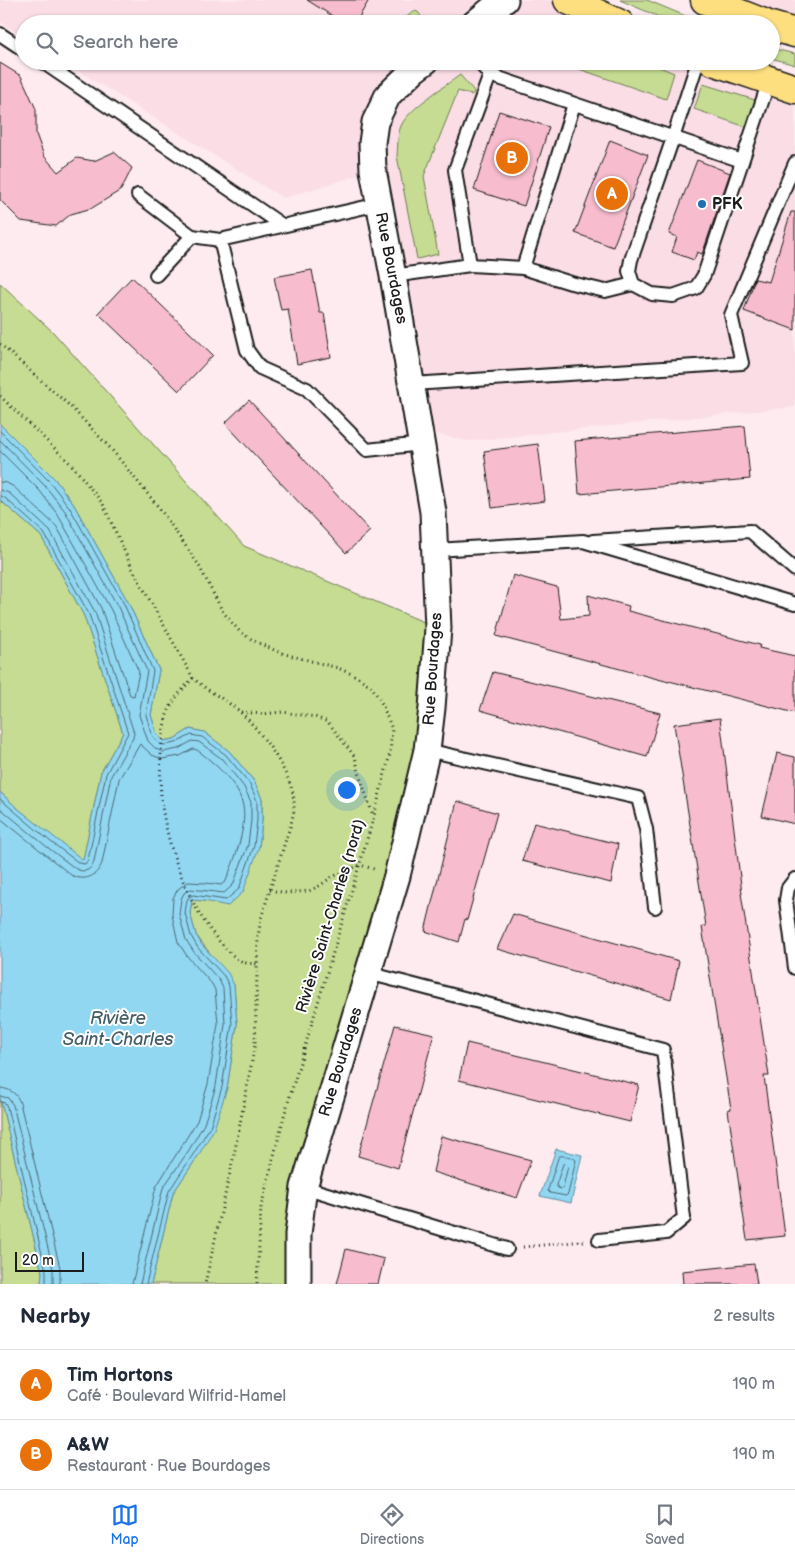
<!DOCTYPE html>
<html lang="en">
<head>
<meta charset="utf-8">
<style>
  :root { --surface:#fff; --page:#f6f6f7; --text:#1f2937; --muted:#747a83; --line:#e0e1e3; --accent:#1a73e8 }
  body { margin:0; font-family:"Balsamiq Sans",sans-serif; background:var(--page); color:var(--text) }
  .scale { position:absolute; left:15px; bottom:12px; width:69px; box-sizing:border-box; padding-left:5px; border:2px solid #1c1c1c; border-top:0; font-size:14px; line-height:18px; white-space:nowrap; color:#1c1c1c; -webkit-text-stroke:4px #fff; paint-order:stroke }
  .you { position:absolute; left:346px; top:789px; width:18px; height:18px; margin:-12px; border:4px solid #fff; border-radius:50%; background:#1a73e8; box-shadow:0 0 0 8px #1a73e833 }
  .badge { display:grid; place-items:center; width:32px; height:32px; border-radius:50%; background:var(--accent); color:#fff; font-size:16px; font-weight:700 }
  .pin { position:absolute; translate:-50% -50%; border:2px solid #fff; box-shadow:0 1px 5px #0006 }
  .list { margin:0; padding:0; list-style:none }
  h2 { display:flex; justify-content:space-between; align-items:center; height:65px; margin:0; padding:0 20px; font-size:21px }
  h2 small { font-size:16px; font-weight:400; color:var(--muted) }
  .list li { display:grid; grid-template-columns:32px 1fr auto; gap:15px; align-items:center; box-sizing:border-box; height:70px; padding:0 20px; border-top:1px solid var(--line) }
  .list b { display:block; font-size:19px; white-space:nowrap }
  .list p { margin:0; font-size:16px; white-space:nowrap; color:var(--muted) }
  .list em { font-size:16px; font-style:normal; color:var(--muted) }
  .icon { flex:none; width:28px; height:28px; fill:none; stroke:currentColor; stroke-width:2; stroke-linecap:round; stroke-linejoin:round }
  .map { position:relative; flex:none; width:795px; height:1284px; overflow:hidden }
  .search { position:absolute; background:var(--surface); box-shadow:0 1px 4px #0004; left:15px; right:15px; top:15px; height:55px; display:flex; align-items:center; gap:12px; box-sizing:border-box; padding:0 18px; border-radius:28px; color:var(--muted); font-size:19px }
  .sheet { height:205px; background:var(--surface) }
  nav { display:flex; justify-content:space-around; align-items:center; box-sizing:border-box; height:70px; border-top:1px solid var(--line); background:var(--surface); font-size:14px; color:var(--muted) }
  nav a { display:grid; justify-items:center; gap:2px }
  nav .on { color:var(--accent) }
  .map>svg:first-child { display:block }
  .built { fill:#fbdde6 }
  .green { fill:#c5dc92; stroke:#707c57 }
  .water { fill:#91d7f2; stroke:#628c9c }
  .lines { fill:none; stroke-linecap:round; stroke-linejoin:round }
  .shore { stroke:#4b6772; stroke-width:1 }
  .building { fill:#f7bdce; stroke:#1c1c1c }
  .service-casing { stroke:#1c1c1c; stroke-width:16 }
  .minor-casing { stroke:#1c1c1c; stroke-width:29 }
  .primary-casing { stroke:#1c1c1c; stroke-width:31 }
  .path { stroke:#1c1c1c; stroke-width:3; stroke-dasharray:1 4; stroke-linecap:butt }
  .service { stroke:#fff; stroke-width:12 }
  .minor { stroke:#fff; stroke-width:25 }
  .primary { stroke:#fddf80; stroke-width:28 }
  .poi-dot { fill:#1f6fb2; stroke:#fff; stroke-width:2 }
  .labels { text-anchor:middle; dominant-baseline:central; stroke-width:4; stroke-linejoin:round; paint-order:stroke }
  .poi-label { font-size:16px; font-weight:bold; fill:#1c1c1c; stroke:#fff; text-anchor:start }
  .street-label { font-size:16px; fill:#1c1c1c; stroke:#fff }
  .water-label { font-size:18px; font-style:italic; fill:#455d67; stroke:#fff }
</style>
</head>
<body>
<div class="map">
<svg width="795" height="1284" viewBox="0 0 795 1284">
  <rect width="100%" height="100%" fill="#fdebf0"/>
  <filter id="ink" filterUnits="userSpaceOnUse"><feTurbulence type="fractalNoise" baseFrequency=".02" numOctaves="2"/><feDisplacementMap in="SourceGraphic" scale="10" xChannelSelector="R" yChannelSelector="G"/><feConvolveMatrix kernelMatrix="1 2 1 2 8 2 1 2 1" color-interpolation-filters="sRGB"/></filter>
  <g filter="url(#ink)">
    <g class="built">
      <path d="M 0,0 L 568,0 L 620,24 L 24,24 L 24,37 L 0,22 Z"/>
      <path d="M 705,0 L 795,0 L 795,33 Z"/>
      <path d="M 63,61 L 713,61 L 795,89 L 795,407 L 468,441 L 420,430 L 373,171 L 283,198 Z"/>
    </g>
    <g class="green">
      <path d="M 620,0 L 647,0 L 705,24 L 675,24 Z"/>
      <path d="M 414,11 L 418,12 L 426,23 L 398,24 Z"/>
      <path d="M 533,17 L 554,24 L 521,24 L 527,19 Z"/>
      <path d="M 771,48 L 795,54 L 795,65 L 771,58 Z"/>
      <path d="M 556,61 L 645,61 L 674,73 L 666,99 Z"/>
      <path d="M 460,75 L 474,91 L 474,93 L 471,95 L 458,91 L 424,176 L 438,254 L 417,259 L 397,156 C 398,147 397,135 401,126 C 407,110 445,86 460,75 Z"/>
      <path d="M 703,84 L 755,100 L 746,127 L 694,109 Z"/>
      <path d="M 0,283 L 53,332 L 244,546 L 438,628 L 432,708 L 304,1187 L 298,1284 L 151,1284 L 173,1193 L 198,1156 L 227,1088 L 237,1024 L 234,985 L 196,935 L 190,913 L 192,900 L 204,901 L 259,847 L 262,821 L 262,799 L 254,781 L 229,751 L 204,732 L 190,729 L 174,739 L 163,741 L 157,734 L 151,715 L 159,670 L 128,602 L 74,505 L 54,478 L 0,424 Z"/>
      <path d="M 0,500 L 41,536 L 84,616 L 123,733 L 101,772 L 83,861 L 16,807 L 0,792 Z"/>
      <path d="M 0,1098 L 42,1272 L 41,1284 L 0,1284 Z"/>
    </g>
    <g class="water">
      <path d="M 0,424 L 54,478 L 74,505 L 128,602 L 159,670 L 151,715 L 157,734 L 163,741 L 174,739 L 190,729 L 204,732 L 229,751 L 254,781 L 262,799 L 262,821 L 259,847 L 243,892 L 228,906 L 204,901 L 192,900 L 190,913 L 196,935 L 202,945 L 228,973 L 234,985 L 237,1024 L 227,1088 L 214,1129 L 198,1156 L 173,1193 L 151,1284 L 41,1284 L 42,1272 L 0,1098 L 0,792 L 16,807 L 83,860 L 101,772 L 123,733 L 84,616 L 41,536 L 0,500 Z"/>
      <path d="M 556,1149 L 582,1155 L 571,1203 L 540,1196 Z"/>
    </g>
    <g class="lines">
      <g class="shore">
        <path d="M 0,431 L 50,482 L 70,508 L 124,604 L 153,671 L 146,715 L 153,737 L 159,744 L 164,745 L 176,743 L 191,735 L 202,737 L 226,755 L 250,784 L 257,801 L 257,820 L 254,846 L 239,889 L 226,900 L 193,895 L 189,897 L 187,900 L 185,913 L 191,936 L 198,948 L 224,976 L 229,986 L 232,1024 L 222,1087 L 210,1127 L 194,1153 L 169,1191 L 146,1284"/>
        <path d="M 0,440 L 45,486 L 65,511 L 118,607 L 147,671 L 139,715 L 148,741 L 156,749 L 163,752 L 178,749 L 192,741 L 199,742 L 222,759 L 244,787 L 251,802 L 251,820 L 248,845 L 233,885 L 224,893 L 191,889 L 184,893 L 181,899 L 179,914 L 186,940 L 194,952 L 219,980 L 223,988 L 225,1024 L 216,1086 L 204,1124 L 189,1150 L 163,1188 L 140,1284"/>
        <path d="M 0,451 L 40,491 L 58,515 L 111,610 L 139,672 L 134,696 L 130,695 L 101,608 L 57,527 L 14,487 L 7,483 L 0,482"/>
        <path d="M 0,490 L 9,493 L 50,531 L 95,612 L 134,733 L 133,738 L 111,776 L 94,861 L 92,866 L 88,870 L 82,871 L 76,869 L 47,847 L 0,808"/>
        <path d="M 0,496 L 5,498 L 44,533 L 89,614 L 128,733 L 106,774 L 88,860 L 85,864 L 79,863 L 51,842 L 0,799"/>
        <path d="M 0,818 L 71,875 C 84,882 97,877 102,863 L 119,779 L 140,744 L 152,755 L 162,759 L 180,756 L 193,749 L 197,750 C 213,762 236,781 242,802 C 249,823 234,861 226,881 L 221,885 L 206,883 L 188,882 L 178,889 L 173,898 L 172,915 L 178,942 L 187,956 L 212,984 L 215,990 L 218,1024 L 208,1084 L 197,1121 L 156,1187 L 132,1284"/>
        <path d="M 0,1088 C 10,1089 17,1093 20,1103 L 60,1268 L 60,1284"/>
        <path d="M 0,1096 L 8,1098 L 13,1105 L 53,1269 L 53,1284"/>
        <path d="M 0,1102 L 5,1103 L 7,1107 L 46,1271 L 46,1284"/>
        <path d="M 559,1156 C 564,1155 573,1157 576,1160 L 568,1194 L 566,1196 L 550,1193 L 548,1191 Z"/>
        <path d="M 565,1163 L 568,1166 L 563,1187 L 561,1189 L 558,1188 L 556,1185 L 563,1164 Z"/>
      </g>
    </g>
    <g class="building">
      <path d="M 307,0 L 369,0 L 355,24 L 345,24 Z"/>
      <path d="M 0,63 L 21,76 L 36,109 L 36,134 L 44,156 L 58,172 L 77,158 L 94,161 L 114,152 L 132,168 L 121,190 L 92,208 L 71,214 L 56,226 L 21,221 L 0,200 Z"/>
      <path d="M 499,111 L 549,127 L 524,206 L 474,190 Z"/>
      <path d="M 610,140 L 648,155 L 613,247 L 575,233 Z"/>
      <path d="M 697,160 L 730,173 L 705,246 L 702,254 L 697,252 L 694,260 L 672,252 L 677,237 L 669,234 Z"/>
      <path d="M 791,212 L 795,212 L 795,330 L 744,311 L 755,279 L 769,282 Z"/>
      <path d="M 312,270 L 320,313 L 324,313 L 331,357 L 297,364 L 288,309 L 281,310 L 274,277 Z"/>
      <path d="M 132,277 L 213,355 L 179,391 L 98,313 Z"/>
      <path d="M 249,400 L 370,531 L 346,553 L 225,423 Z"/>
      <path d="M 745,426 L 750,479 L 579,494 L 575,441 Z"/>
      <path d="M 538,444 L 545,501 L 492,508 L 484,451 Z"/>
      <path d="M 513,575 L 557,587 L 561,619 L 589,616 L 588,595 L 629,606 L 628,611 L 760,645 L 759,648 L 795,656 L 795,713 L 669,681 L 669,682 L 496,636 Z"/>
      <path d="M 493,672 L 660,713 L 647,757 L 480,710 Z"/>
      <path d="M 720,718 L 742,893 L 741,893 L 769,1076 L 764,1076 L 785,1236 L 747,1240 L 728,1110 L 731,1109 L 702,927 L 706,926 L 674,724 Z"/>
      <path d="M 777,753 L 795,757 L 795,824 L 762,816 Z"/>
      <path d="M 457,801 L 497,813 L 467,920 L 465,919 L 459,942 L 425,931 Z"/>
      <path d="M 534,823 L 618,844 L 611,883 L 522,861 Z"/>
      <path d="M 513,914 L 679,961 L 671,999 L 497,949 Z"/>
      <path d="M 395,1025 L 434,1034 L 398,1168 L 358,1156 Z"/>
      <path d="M 467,1043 L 639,1085 L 630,1122 L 459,1080 Z"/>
      <path d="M 441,1136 L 531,1160 L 517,1198 L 433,1172 Z"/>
      <path d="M 346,1249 L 384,1259 L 378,1284 L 337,1284 Z"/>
      <path d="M 754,1264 L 757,1284 L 683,1284 L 682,1271 Z"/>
    </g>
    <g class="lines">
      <g class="service-casing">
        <g id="service">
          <path d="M 0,34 L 24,50"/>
          <path d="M 41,61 L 282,225"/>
          <path d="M 478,61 L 490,75 L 742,161"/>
          <path d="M 698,61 L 673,138 L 631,260 L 629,271 L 633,284 L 652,294 L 673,296 L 696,288 L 704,275 L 769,81"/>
          <path d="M 490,75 L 455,170 L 470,265 L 523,268 L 571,283 L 605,291 L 633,284"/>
          <path d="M 138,195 L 192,236"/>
          <path d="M 220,240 L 379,204"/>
          <path d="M 523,268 L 574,104"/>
          <path d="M 156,275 L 192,236 L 220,240 L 247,350 L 260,368 L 307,389 L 367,450 L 422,444"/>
          <path d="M 393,276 L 470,265"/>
          <path d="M 412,384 L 742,363 L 731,315 L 795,163"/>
          <path d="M 593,541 L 750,531 L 795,570"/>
          <path d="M 436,550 L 583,541 L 795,604"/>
          <path d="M 427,750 L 638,798 L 646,829 L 655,907"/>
          <path d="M 795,879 L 788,888 L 786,900 L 795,968"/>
          <path d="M 368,973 L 663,1050 L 684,1218 L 666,1233 L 599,1240"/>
          <path d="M 304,1187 L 507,1249"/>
        </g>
      </g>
      <g class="minor-casing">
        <g id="minor">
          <path d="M 474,24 L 497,5 L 505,0"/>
          <path d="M 298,1284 L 298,1234 L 304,1187 L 397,876 L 427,750 L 432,708 L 438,628 L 433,512 L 393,276 L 373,170 L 372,143 L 375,122 L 388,95 L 414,70 L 426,61"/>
        </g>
      </g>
      <g class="primary-casing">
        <g id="primary">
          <path d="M 568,0 L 620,24"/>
          <path d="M 705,0 L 766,24"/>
          <path d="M 771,26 L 795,33"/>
          <path d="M 713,61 L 795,89"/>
        </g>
      </g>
      <g class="path">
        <path d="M 0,344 L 71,407 L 112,450 L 160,509 L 198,564 L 223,612 L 241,633 L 258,643 L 281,653 L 338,668 L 356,676 L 372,687 L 382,704 L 392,729 L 390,754 L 374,816 L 284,1116 L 261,1207 L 257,1284"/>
        <path d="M 0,396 L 72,465 L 103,504 L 132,568 L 193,678 C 207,691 225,699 239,711 C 259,728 293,775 294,801 C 295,818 287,834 283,849 C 275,873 268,896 261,919 L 258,936 L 255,1045 L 234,1155 L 205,1284"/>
        <path d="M 193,678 C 183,689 172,700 167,715 C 160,737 159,783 162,806 C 169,852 189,907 220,942 C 227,950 233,957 243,962 C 247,964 253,963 258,964"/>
        <path d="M 241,712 L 263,714 L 283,712 L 315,717 L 328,722 L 355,757 L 361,780 L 373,815"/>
        <path d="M 270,890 L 286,893 L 309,891 L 319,886 L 332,877 L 360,865 L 374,869"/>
        <path d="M 523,1247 L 584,1241"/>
      </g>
      <use href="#service" class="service"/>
      <use href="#minor" class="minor"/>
      <use href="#primary" class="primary"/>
    </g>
  </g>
  <circle class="poi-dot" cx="702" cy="204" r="5"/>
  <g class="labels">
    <g class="poi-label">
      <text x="712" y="204">PFK</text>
    </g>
    <g class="street-label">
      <text transform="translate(391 268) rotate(79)">Rue Bourdages</text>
      <text transform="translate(433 669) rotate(-86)">Rue Bourdages</text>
      <text transform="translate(331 916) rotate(-73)">Rivière Saint-Charles (nord)</text>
      <text transform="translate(341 1062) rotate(-73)">Rue Bourdages</text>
    </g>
    <g class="water-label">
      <text x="118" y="1018">Rivière<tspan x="118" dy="21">Saint-Charles</tspan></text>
    </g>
  </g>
</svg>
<div class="scale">20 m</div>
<div class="you"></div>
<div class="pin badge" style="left:612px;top:194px;background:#e8710a">A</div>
<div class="pin badge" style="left:512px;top:158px;background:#e8710a">B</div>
<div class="search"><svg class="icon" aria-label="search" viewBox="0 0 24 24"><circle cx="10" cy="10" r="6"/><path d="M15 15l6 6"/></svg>Search here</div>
</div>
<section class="sheet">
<h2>Nearby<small>2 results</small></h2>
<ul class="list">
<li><span class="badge" style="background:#e8710a">A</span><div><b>Tim Hortons</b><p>Café · Boulevard Wilfrid-Hamel</p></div><em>190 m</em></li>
<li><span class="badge" style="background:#e8710a">B</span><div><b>A&amp;W</b><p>Restaurant · Rue Bourdages</p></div><em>190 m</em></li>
</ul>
</section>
<nav>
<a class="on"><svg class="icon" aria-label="map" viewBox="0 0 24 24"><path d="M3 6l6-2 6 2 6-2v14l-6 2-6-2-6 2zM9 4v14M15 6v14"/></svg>Map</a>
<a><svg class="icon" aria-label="directions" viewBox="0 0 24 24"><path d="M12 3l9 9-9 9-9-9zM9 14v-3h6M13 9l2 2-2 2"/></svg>Directions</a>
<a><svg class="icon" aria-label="saved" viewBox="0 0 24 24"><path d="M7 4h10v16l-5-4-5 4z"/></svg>Saved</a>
</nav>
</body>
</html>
